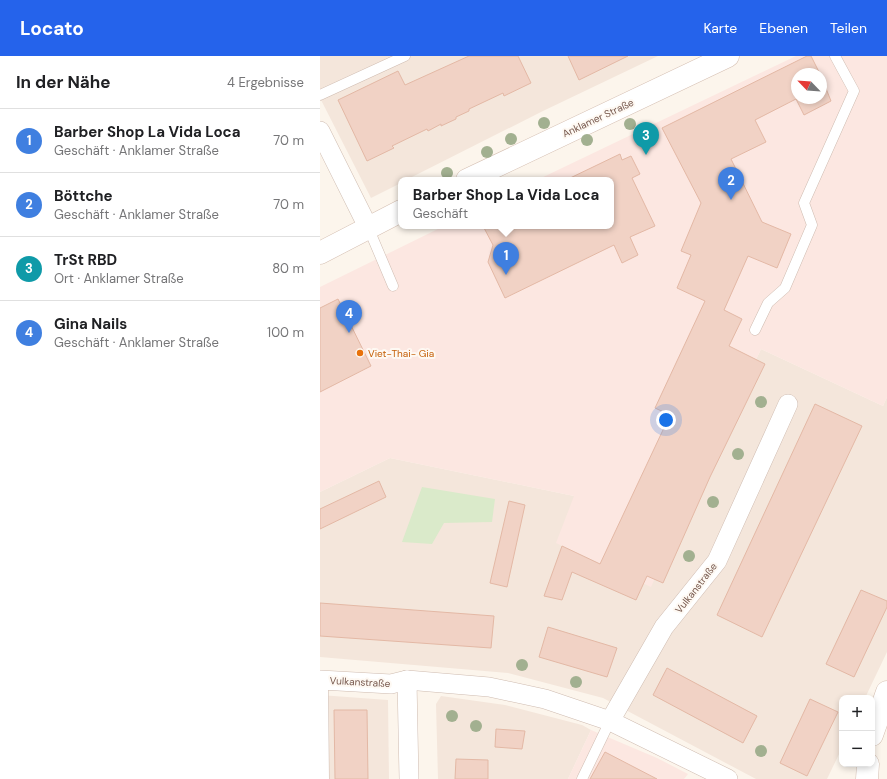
<!DOCTYPE html>
<html lang="de">
<head>
<meta charset="utf-8">
<style>
  :root { --surface:#fff; --page:#f2f2f2; --text:#202124; --muted:#757577; --line:#e0e0e0; --accent:#2563eb }
  body { margin:0; font-family:"DM Sans",sans-serif; background:var(--page); color:var(--text) }
  .controls { position:absolute; right:12px; bottom:12px; display:grid; overflow:hidden; border-radius:8px; box-shadow:0 2px 6px #0003 }
  .controls button { width:36px; height:36px; display:grid; place-items:center; padding:0; border:0; border-bottom:1px solid var(--line); background:var(--surface); color:var(--text); font:20px sans-serif }
  .compass { position:absolute; left:471px; top:12px; width:36px; height:36px; border-radius:50%; background:var(--surface); box-shadow:0 2px 6px #0003; rotate:295deg }
  .you { position:absolute; left:346px; top:364px; width:14px; height:14px; margin:-10px; border:3px solid #fff; border-radius:50%; background:#1a73e8; box-shadow:0 0 0 6px #1a73e833 }
  .badge { display:grid; place-items:center; width:26px; height:26px; border-radius:50%; background:var(--accent); color:#fff; font-size:13px; font-weight:700 }
  .pin { position:absolute; translate:-50% -33px; filter:drop-shadow(0 1px 2px #0008) }
  .pin::after { content:''; position:absolute; top:21px; width:14px; height:12px; background:inherit; clip-path:polygon(0 0,100% 0,50% 100%) }
  .popup { position:absolute; left:78px; top:121px; width:216px; height:52px; box-sizing:border-box; display:grid; place-content:center; border-radius:8px; background:var(--surface); filter:drop-shadow(0 1px 3px #0005); font-size:13px; white-space:nowrap; color:var(--muted) }
  .popup b { font-size:15px; color:var(--text) }
  .popup::after { content:''; position:absolute; left:50%; top:100%; margin-left:-8px; border:8px solid transparent; border-top-color:var(--surface) }
  .list { margin:0; padding:0; list-style:none }
  h2 { display:flex; justify-content:space-between; align-items:center; height:52px; margin:0; padding:0 16px; font-size:17px }
  h2 small { font-size:13px; font-weight:400; color:var(--muted) }
  .list li { display:grid; grid-template-columns:26px 1fr auto; gap:12px; align-items:center; box-sizing:border-box; height:64px; padding:0 16px; border-top:1px solid var(--line) }
  .list b { display:block; font-size:15px; white-space:nowrap }
  .list p { margin:0; font-size:13px; white-space:nowrap; color:var(--muted) }
  .list em { font-size:13px; font-style:normal; color:var(--muted) }
  .map { position:relative; flex:none; width:567px; height:723px; overflow:hidden }
  header { display:flex; align-items:center; gap:24px; box-sizing:border-box; height:56px; padding:0 20px; background:var(--accent); color:#fff }
  header strong { font-size:19px }
  nav { display:flex; gap:22px; margin-inline-start:auto; font-size:14px }
  main { display:flex }
  aside { flex:1; background:var(--surface) }
  .map>svg:first-child { display:block }
  .residential { fill:#f4e6db }
  .commercial { fill:#fce7e1; fill-rule:evenodd }
  .green { fill:#daeaca }
  .building { fill:#f1d2c5; stroke:#e3b8a5 }
  .lines { fill:none; stroke-linecap:round; stroke-linejoin:round }
  .lane-casing { stroke:#cfbcb1; stroke-width:11 }
  .street-casing { stroke:#cfbcb1; stroke-width:20 }
  .secondary-casing { stroke:#d4beb1; stroke-width:23 }
  .lane { stroke:#fff; stroke-width:10 }
  .street { stroke:#fff; stroke-width:19 }
  .secondary { stroke:#fff; stroke-width:22 }
  .tree { fill:#a2b090 }
  .food-dot { fill:#e8710a; stroke:#fef9f3; stroke-width:1.5 }
  .labels { text-anchor:middle; dominant-baseline:central; stroke-width:4; stroke-linejoin:round; paint-order:stroke }
  .street-label { font-size:10px; fill:#785a4f; stroke:#fef9f3 }
  .food-label { font-size:10px; fill:#c56008; stroke:#fef9f3; text-anchor:start }
</style>
</head>
<body>
<header>
<strong>Locato</strong>
<nav><a>Karte</a><a>Ebenen</a><a>Teilen</a></nav>
</header>
<main>
<aside>
<h2>In der Nähe<small>4 Ergebnisse</small></h2>
<ul class="list">
<li><span class="badge" style="background:#3f7fe0">1</span><div><b>Barber Shop La Vida Loca</b><p>Geschäft · Anklamer Straße</p></div><em>70 m</em></li>
<li><span class="badge" style="background:#3f7fe0">2</span><div><b>Böttche</b><p>Geschäft · Anklamer Straße</p></div><em>70 m</em></li>
<li><span class="badge" style="background:#0f9aa8">3</span><div><b>TrSt RBD</b><p>Ort · Anklamer Straße</p></div><em>80 m</em></li>
<li><span class="badge" style="background:#3f7fe0">4</span><div><b>Gina Nails</b><p>Geschäft · Anklamer Straße</p></div><em>100 m</em></li>
</ul>
</aside>
<div class="map">
<svg width="567" height="723" viewBox="0 0 567 723">
  <rect width="100%" height="100%" fill="#fcf5ec"/>
  <g class="residential">
    <path d="M 0,0 L 338,0 L 223,55 L 86,124 L 81,124 L 81,127 L 51,142 L 0,42 Z"/>
    <path d="M 441,293 L 563,350 L 567,341 L 567,596 L 545,642 L 522,642 L 522,692 L 507,723 L 436,723 L 283,642 L 188,617 L 0,601 L 0,436 L 70,402 L 254,440 L 382,418 Z"/>
    <path d="M 0,639 L 68,644 L 69,723 L 0,723 Z"/>
    <path d="M 121,640 L 185,649 L 262,669 L 271,674 L 248,723 L 118,723 L 116,648 Z"/>
  </g>
  <g class="commercial">
    <path d="M 476,0 L 567,0 L 567,341 L 563,350 L 441,293 L 331,531 L 236,487 L 254,440 L 70,402 L 0,436 L 0,231 L 124,170 L 291,170 L 291,124 L 217,124 ZM 477,18 L 501,18 L 501,42 L 477,42 Z"/>
    <path d="M 271,674 L 337,702 L 368,718 L 364,723 L 248,723 Z"/>
  </g>
  <path class="green" d="M 102,431 L 175,443 L 172,466 L 124,467 L 112,488 L 82,486 Z"/>
  <g class="building">
    <path d="M 149,0 L 198,0 L 211,27 L 184,40 L 183,37 L 149,53 L 149,55 L 136,61 L 136,63 L 121,70 L 121,68 L 108,75 L 107,73 L 72,90 L 74,92 L 47,105 L 18,44 L 78,15 L 85,29 Z"/>
    <path d="M 248,0 L 308,0 L 259,24 Z"/>
    <path d="M 487,0 L 491,0 L 500,18 L 477,18 L 477,42 L 501,42 L 501,20 L 511,45 L 484,59 L 476,43 L 435,64 L 446,86 L 411,103 L 442,166 L 471,178 L 457,212 L 428,200 L 404,254 L 422,263 L 409,290 L 445,308 L 390,421 L 343,527 L 327,520 L 316,544 L 252,516 L 242,544 L 224,540 L 242,490 L 280,508 L 350,359 L 335,352 L 385,245 L 357,232 L 371,199 L 361,195 L 381,147 L 342,72 Z"/>
    <path d="M 300,98 L 302,104 L 311,100 L 320,118 L 312,122 L 335,170 L 310,181 L 318,199 L 302,207 L 294,189 L 185,242 L 168,206 L 173,189 L 163,170 L 291,170 L 291,124 L 246,124 Z"/>
    <path d="M 18,243 L 51,310 L 0,336 L 0,252 Z"/>
    <path d="M 495,348 L 542,370 L 442,581 L 397,559 Z"/>
    <path d="M 59,425 L 66,441 L 0,473 L 0,453 Z"/>
    <path d="M 189,445 L 205,449 L 187,531 L 170,527 Z"/>
    <path d="M 541,534 L 567,545 L 567,551 L 534,621 L 506,608 Z"/>
    <path d="M 0,547 L 174,560 L 171,592 L 0,580 Z"/>
    <path d="M 228,571 L 297,592 L 287,621 L 219,601 Z"/>
    <path d="M 347,612 L 437,660 L 423,687 L 333,639 Z"/>
    <path d="M 490,643 L 518,656 L 487,720 L 460,707 Z"/>
    <path d="M 14,654 L 47,654 L 48,723 L 15,723 Z"/>
    <path d="M 176,673 L 205,675 L 202,693 L 175,691 Z"/>
    <path d="M 285,696 L 337,723 L 270,723 Z"/>
    <path d="M 136,703 L 168,704 L 168,723 L 135,723 Z"/>
  </g>
  <g class="lines">
    <g class="lane-casing">
      <g id="lane">
        <path d="M 0,39 L 85,0"/>
        <path d="M 48,171 L 73,230"/>
        <path d="M 435,274 L 448,247 L 465,232 L 492,169 L 484,147 L 534,35 L 515,0"/>
        <path d="M 3,624 L 4,723"/>
        <path d="M 262,723 L 290,665"/>
      </g>
    </g>
    <g class="street-casing">
      <g id="street">
        <path d="M 0,75 L 48,171"/>
        <path d="M 0,624 L 71,628 L 87,624 L 169,631 L 225,643 L 290,665 L 408,723"/>
        <path d="M 87,624 L 89,723"/>
        <path d="M 290,665 L 344,571 L 397,505 L 468,348"/>
      </g>
    </g>
    <g class="secondary-casing">
      <g id="secondary">
        <path d="M 147,124 L 408,0"/>
        <path d="M 0,197 L 81,155"/>
        <path d="M 552,679 L 567,636"/>
        <path d="M 547,723 L 548,708"/>
      </g>
    </g>
    <use href="#lane" class="lane"/>
    <use href="#street" class="street"/>
    <use href="#secondary" class="secondary"/>
  </g>
  <g class="tree">
    <circle cx="224" cy="67" r="6"/>
    <circle cx="310" cy="68" r="6"/>
    <circle cx="191" cy="83" r="6"/>
    <circle cx="267" cy="84" r="6"/>
    <circle cx="167" cy="96" r="6"/>
    <circle cx="127" cy="117" r="6"/>
    <circle cx="441" cy="346" r="6"/>
    <circle cx="418" cy="398" r="6"/>
    <circle cx="393" cy="446" r="6"/>
    <circle cx="369" cy="500" r="6"/>
    <circle cx="202" cy="609" r="6"/>
    <circle cx="256" cy="626" r="6"/>
    <circle cx="132" cy="660" r="6"/>
    <circle cx="156" cy="670" r="6"/>
    <circle cx="441" cy="695" r="6"/>
  </g>
  <circle class="food-dot" cx="40" cy="297" r="4"/>
  <g class="labels">
    <g class="street-label">
      <text transform="translate(278 62) rotate(-25)">Anklamer Straße</text>
      <text transform="translate(376 532) rotate(-52)">Vulkanstraße</text>
      <text transform="translate(40 626) rotate(3)">Vulkanstraße</text>
    </g>
    <g class="food-label">
      <text x="48" y="297">Viet-Thai- Gia</text>
    </g>
  </g>
</svg>
<div class="controls">
<button>+</button>
<button>−</button>
</div>
<svg class="compass" viewBox="-18 -18 36 36"><path d="M0-13l5 13h-10z" fill="#e53935"/><path d="M0 13l5-13h-10z" fill="#757577"/></svg>
<div class="you"></div>
<div class="pin badge" style="left:186px;top:219px;background:#3f7fe0">1</div>
<div class="popup"><b>Barber Shop La Vida Loca</b>Geschäft</div>
<div class="pin badge" style="left:411px;top:144px;background:#3f7fe0">2</div>
<div class="pin badge" style="left:326px;top:99px;background:#0f9aa8">3</div>
<div class="pin badge" style="left:29px;top:277px;background:#3f7fe0">4</div>
</div>
</main>
</body>
</html>
